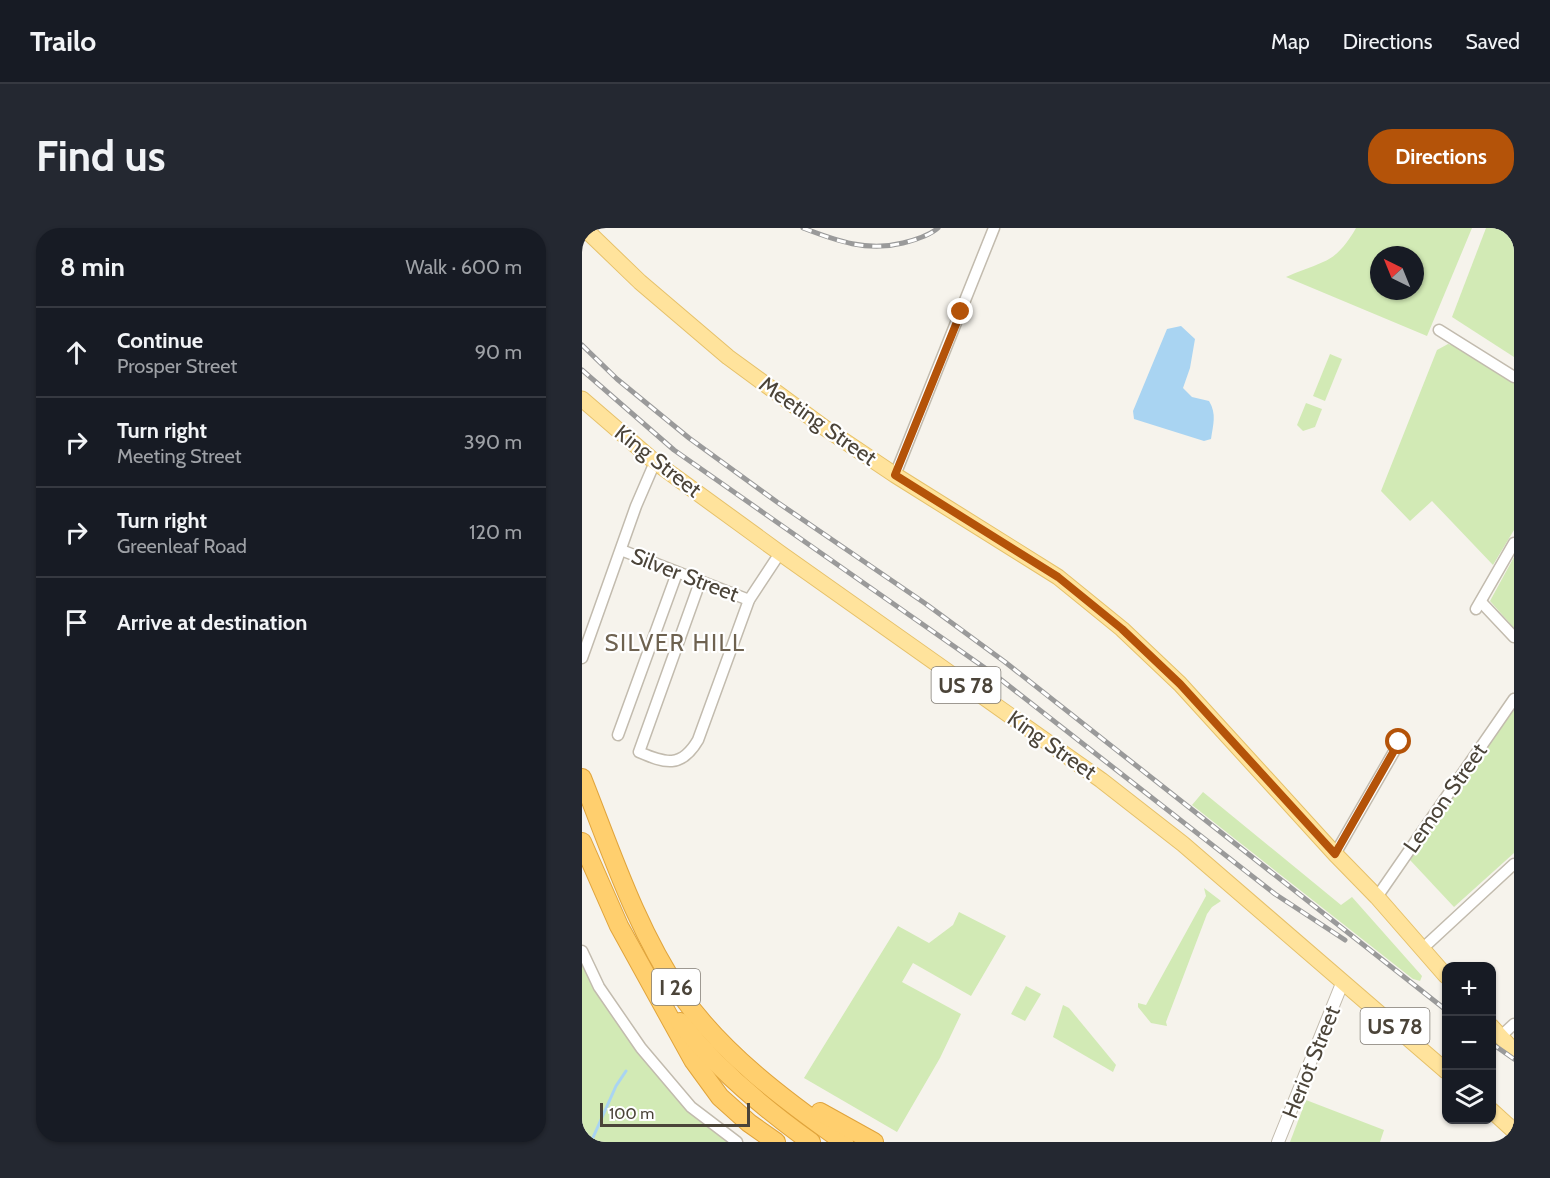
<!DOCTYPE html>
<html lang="en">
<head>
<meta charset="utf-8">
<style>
  :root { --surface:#171b24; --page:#242831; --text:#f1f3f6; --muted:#9ea1a6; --line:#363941; --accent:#b45309 }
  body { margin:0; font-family:Cabin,sans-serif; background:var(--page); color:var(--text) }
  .controls { position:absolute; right:18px; bottom:18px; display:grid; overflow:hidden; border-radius:12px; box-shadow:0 2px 4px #0004 }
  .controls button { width:54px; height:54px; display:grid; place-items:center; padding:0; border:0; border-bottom:2px solid var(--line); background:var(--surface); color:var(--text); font:30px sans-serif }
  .compass { position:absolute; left:788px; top:18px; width:54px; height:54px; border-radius:50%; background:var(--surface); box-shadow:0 2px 4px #0004; rotate:317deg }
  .scale { position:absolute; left:18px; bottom:15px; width:150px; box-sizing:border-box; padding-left:6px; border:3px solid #4b4439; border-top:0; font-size:16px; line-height:21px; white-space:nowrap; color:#4b4439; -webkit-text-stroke:4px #fff; paint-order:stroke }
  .stop { position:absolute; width:18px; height:18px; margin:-14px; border:4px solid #b45309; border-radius:50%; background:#fff }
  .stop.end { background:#b45309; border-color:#fff; box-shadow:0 2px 6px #0008 }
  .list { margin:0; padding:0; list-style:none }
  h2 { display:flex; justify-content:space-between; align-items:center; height:78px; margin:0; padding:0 24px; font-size:26px }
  h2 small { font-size:20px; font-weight:400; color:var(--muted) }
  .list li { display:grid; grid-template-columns:39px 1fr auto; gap:18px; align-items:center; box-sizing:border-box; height:90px; padding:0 24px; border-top:2px solid var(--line) }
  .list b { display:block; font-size:22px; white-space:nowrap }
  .list p { margin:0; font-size:20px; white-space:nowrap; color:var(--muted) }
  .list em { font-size:20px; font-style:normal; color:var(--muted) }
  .icon { flex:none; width:33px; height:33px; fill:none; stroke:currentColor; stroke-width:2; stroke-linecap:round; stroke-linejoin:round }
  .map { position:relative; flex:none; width:932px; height:914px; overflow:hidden; border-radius:24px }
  header { display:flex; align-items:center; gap:36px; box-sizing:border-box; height:84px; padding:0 30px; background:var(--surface); border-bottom:2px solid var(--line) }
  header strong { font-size:28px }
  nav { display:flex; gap:33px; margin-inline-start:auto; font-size:21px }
  .intro { display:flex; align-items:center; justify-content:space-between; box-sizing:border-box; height:144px; padding:0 36px }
  h1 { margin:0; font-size:42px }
  .button { padding:15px 27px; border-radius:24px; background:var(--accent); color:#fff; font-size:21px; font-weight:700 }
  main { display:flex; gap:36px; padding:0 36px }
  aside { flex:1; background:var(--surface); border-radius:24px; box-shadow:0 2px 4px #0004 }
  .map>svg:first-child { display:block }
  .green { fill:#d2eab5; fill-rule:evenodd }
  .water { fill:#a9d4f2 }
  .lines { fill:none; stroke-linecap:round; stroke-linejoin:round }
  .stream { stroke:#a9d4f2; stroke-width:3 }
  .minor-casing { stroke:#c2bbae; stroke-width:13 }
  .tertiary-casing { stroke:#c2bbae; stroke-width:14 }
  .primary-casing { stroke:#e6c16a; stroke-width:17 }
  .motorway-casing { stroke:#e0a43c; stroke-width:20 }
  .minor { stroke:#fff; stroke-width:10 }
  .tertiary { stroke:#fff; stroke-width:12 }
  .primary { stroke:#ffe39c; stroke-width:15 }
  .motorway { stroke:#ffcf6e; stroke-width:18 }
  .rail-casing { stroke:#9a9a9a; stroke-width:5 }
  .rail { stroke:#fff; stroke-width:3; stroke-dasharray:9; stroke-linecap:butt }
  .route { stroke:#b45309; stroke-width:8 }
  .labels { text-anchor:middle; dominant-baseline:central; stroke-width:4.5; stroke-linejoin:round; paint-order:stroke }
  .shield { fill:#fff; stroke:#817c74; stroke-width:1.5 }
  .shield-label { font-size:21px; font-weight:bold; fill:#4b4439 }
  .street-label { font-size:22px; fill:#4b4439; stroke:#fff }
  .neighbourhood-label { font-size:24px; letter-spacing:1.5px; fill:#6e6250; stroke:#fff }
</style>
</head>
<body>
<header>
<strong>Trailo</strong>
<nav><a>Map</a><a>Directions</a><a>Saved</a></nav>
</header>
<div class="intro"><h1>Find us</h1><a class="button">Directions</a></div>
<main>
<aside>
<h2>8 min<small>Walk · 600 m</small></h2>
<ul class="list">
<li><svg class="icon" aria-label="ahead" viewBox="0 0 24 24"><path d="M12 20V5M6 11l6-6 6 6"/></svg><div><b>Continue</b><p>Prosper Street</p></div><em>90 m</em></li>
<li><svg class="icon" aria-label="right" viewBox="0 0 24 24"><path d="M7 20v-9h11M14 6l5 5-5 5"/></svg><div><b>Turn right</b><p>Meeting Street</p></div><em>390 m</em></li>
<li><svg class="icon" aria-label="right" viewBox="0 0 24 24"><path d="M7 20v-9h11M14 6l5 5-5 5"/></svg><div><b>Turn right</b><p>Greenleaf Road</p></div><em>120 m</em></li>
<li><svg class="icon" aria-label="arrive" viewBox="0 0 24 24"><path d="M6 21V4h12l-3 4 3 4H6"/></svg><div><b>Arrive at destination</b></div></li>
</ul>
</aside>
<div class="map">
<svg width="932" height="914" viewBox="0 0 932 914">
  <rect width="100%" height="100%" fill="#f6f3ec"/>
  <g class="green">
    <path d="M 774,0 L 890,0 L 845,108 L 704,49 C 716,43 729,40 741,34 C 756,28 766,14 774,0 ZM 797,27 L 833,27 L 833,63 L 797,63 Z"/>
    <path d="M 904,0 L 932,0 L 932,129 L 870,89 Z"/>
    <path d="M 866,116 L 874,118 L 932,155 L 932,302 L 911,337 L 850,273 L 828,293 L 799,263 L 855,122 Z"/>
    <path d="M 748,126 L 760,131 L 743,173 L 731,168 Z"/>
    <path d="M 724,175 L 740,181 L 733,199 L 721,203 L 715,197 Z"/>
    <path d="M 932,329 L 932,400 L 908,373 Z"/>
    <path d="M 932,479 L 932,625 L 872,679 L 828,632 Z"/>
    <path d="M 621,564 L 759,677 L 770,669 L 840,748 L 838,753 L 831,751 L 610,577 Z"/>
    <path d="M 622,660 L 639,673 L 630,679 L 625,686 L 584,794 L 585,798 L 569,795 L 556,779 L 556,775 L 564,777 L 624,668 Z"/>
    <path d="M 377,684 L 424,708 L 389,768 L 331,735 L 320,754 L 379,786 L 358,830 L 315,904 L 222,850 L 316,698 L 347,715 L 371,697 Z"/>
    <path d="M 0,723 L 17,759 L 109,879 L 155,914 L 0,914 Z"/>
    <path d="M 444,758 L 459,766 L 443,793 L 429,786 Z"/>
    <path d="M 481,777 L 487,780 L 534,837 L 531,844 L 471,809 Z"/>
    <path d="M 724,872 L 802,902 L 798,914 L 708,914 Z"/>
  </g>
  <path class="water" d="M 599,98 L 613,111 L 608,140 L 601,160 L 610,169 L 627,173 C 635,186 631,197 629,211 L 622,213 L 552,191 L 551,183 L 585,101 Z"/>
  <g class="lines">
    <path class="stream" d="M 9,914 L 34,858 L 44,843"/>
    <g class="minor-casing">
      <g id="minor">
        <path d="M 857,102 L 932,149"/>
        <path d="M 313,247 L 412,0"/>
        <path d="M 39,322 L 167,372"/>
        <path d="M 118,354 L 57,524 C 83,535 99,541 116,512 L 167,372 L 198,325"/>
        <path d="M 899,374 L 932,409"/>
        <path d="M 894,381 L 932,315"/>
        <path d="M 0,430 L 54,278 L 73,234"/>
        <path d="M 36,507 L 95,345"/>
        <path d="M 753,626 L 817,515"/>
        <path d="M 795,669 L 932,471"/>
        <path d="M 840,721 L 932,636"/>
        <path d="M 0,723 L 17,759 L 59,820 L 109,879 L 155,914"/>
        <path d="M 919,808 L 932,796"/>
      </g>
    </g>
    <g class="tertiary-casing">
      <path id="tertiary" d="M 696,914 L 761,753"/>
    </g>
    <g class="primary-casing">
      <g id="primary">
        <path d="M 2,0 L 58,54 L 146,129 L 243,200 L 313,247 L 476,349 L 540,401 L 598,456 L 753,626 L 795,669 L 864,748"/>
        <path d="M 0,171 L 73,234 L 198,325 L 519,552 L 601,616 L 864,843"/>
        <path d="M 909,798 L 932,823"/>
        <path d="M 909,882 L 932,903"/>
      </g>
    </g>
    <g class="motorway-casing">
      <g id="motorway">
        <path d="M 0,550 C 29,623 54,700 98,765 C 139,825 204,873 262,914"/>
        <path d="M 0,614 L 37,698 L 111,832 L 138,869 L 167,895 L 194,914"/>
        <path d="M 98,794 C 135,841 180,879 229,914"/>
        <path d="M 238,884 L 292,914"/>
      </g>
    </g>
    <use href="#minor" class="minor"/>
    <use href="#tertiary" class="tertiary"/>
    <use href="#primary" class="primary"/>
    <use href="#motorway" class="motorway"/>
    <g class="rail-casing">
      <g id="rail">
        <path d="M 221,0 C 255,13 285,24 321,15 C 333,12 347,8 356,0"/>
        <path d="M 0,117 L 35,151 L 107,210 L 195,274 L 344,376 L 423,434 L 864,782"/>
        <path d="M 0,142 L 92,222 L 413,447 L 693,666 L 763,712"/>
        <path d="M 909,815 L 932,831"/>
      </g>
    </g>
    <use href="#rail" class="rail"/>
  </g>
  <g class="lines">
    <path class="route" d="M 379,84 L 313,247 L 476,349 L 540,401 L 598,456 L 753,626 L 817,514"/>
  </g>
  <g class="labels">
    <g class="shield">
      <rect x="349.5" y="439" width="69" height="36" rx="4.5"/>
      <rect x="70" y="741" width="48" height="36" rx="4.5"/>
      <rect x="778.5" y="780" width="69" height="36" rx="4.5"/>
    </g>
    <g class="shield-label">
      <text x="384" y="457">US 78</text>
      <text x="94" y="759">I 26</text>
      <text x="813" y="798">US 78</text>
    </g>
    <g class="street-label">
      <text transform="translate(236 193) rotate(35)">Meeting Street</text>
      <text transform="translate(76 233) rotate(38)">King Street</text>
      <text transform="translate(103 347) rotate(21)">Silver Street</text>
      <text transform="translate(470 517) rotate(35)">King Street</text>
      <text transform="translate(863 570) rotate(-55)">Lemon Street</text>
      <text transform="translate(729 834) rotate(-68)">Heriot Street</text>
    </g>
    <g class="neighbourhood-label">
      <text x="93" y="414">SILVER HILL</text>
    </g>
  </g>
</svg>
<div class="controls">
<button>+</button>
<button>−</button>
<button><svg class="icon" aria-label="layers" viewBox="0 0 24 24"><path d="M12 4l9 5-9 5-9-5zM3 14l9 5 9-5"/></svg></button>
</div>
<svg class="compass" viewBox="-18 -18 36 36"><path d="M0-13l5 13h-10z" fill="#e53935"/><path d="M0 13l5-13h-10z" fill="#9ea1a6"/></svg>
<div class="scale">100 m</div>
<div class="stop" style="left:817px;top:514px"></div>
<div class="stop end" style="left:379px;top:84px"></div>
</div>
</main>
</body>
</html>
